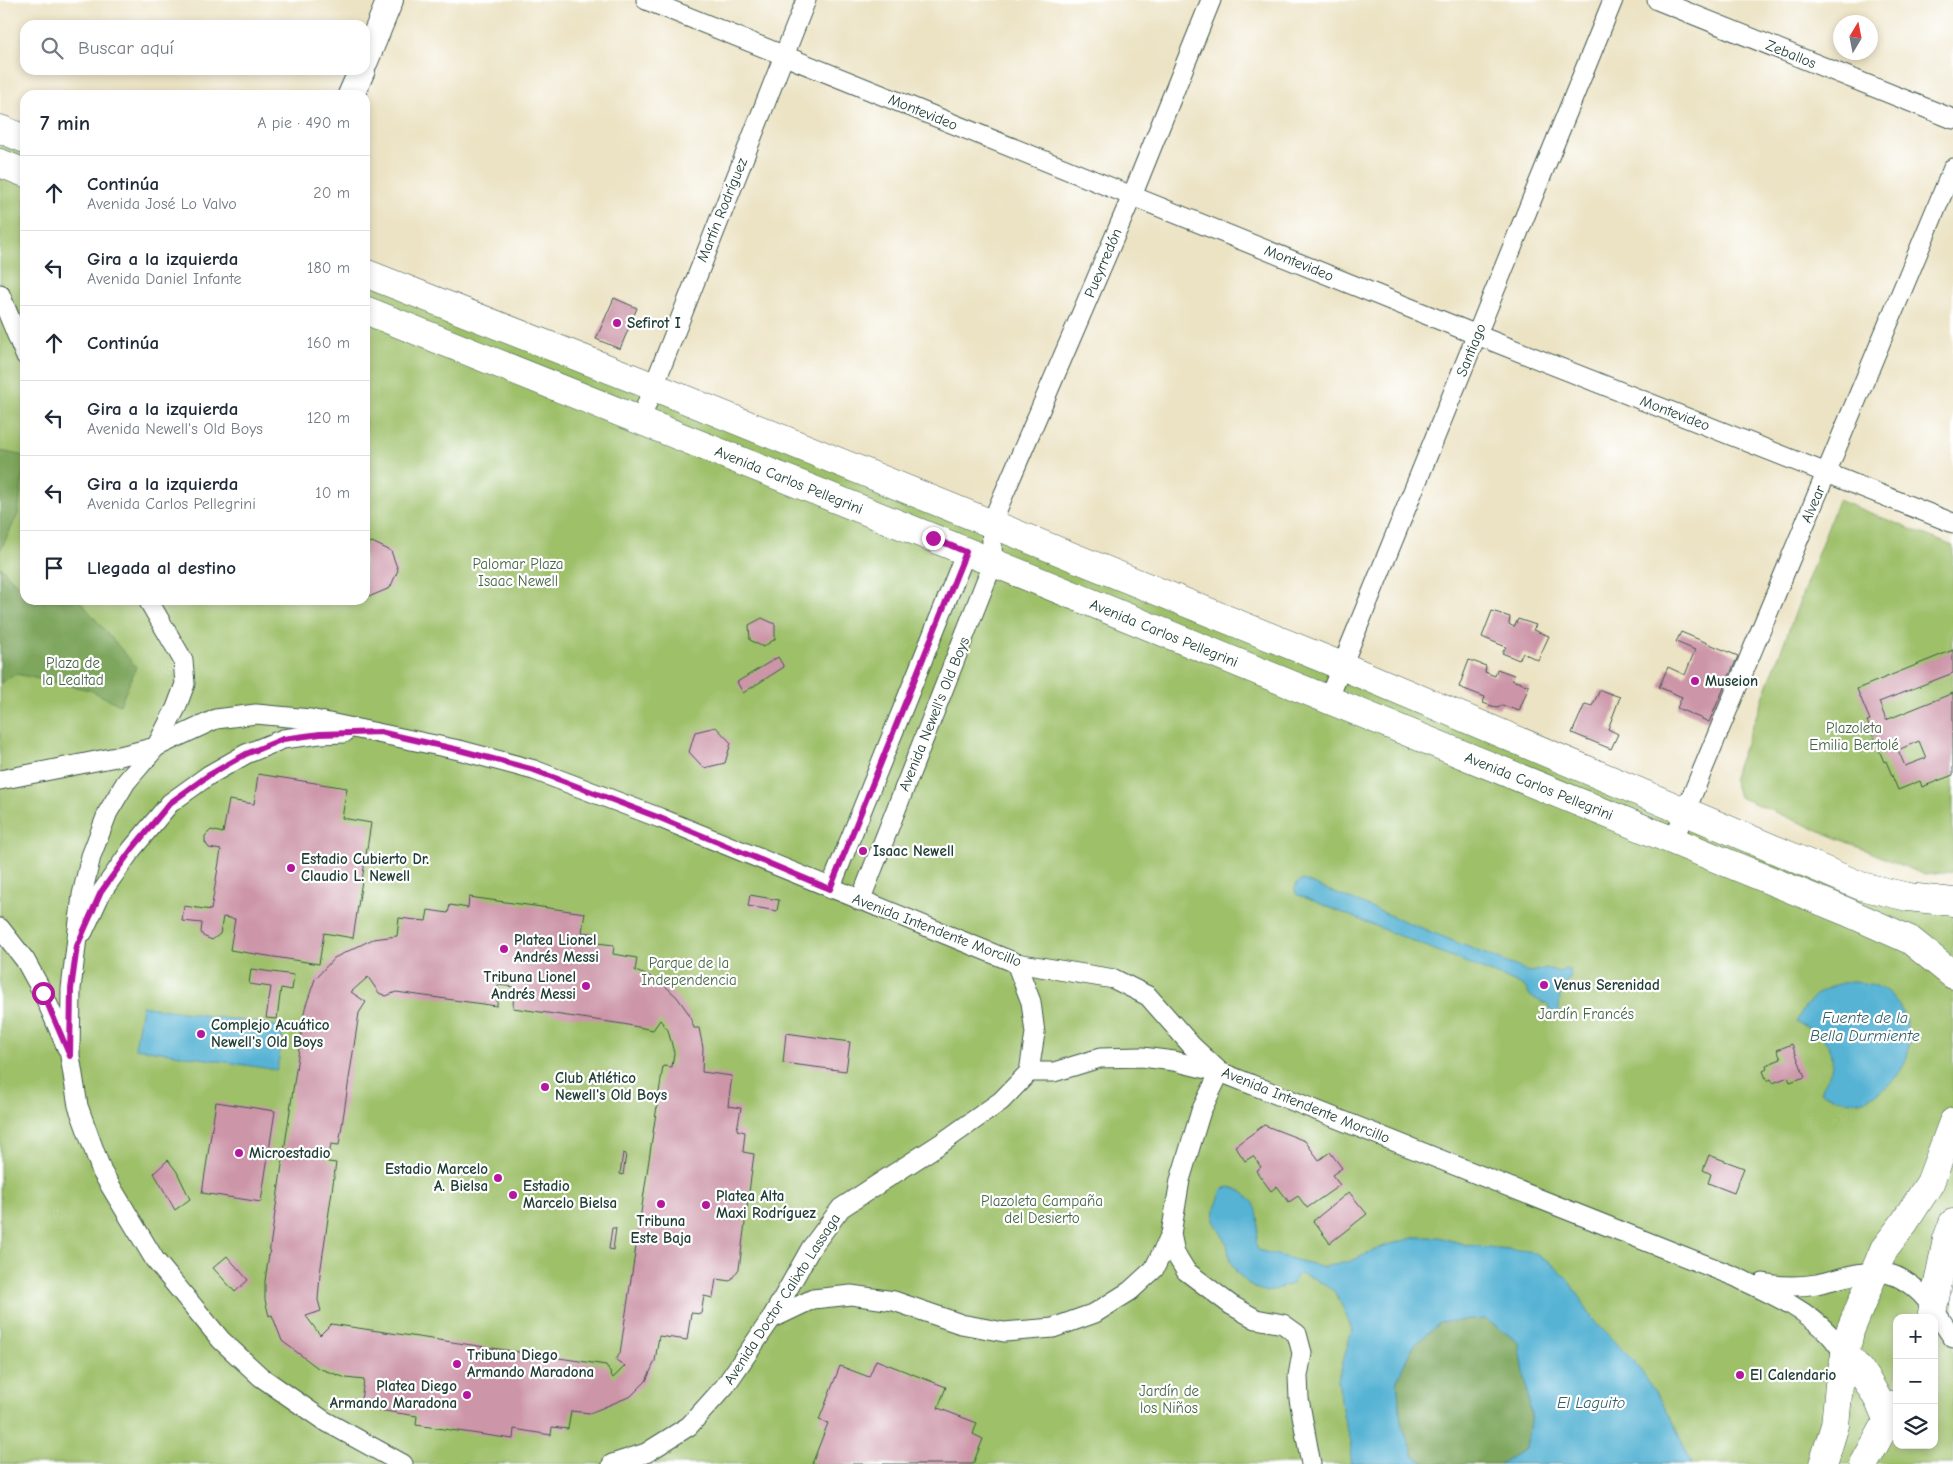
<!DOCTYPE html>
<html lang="es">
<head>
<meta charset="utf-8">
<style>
  :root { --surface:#fff; --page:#f6f6f7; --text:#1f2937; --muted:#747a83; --line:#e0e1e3 }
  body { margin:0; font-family:"Comic Neue",sans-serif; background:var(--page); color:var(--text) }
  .controls { position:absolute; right:15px; bottom:15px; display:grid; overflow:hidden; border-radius:10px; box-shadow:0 2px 8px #0003 }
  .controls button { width:45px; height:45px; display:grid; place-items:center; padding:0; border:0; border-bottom:1px solid var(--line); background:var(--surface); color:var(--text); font:25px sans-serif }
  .compass { position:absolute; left:1833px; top:15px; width:45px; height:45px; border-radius:50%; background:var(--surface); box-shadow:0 2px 8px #0003; rotate:10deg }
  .stop { position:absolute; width:15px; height:15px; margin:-11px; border:4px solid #b5179e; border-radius:50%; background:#fff }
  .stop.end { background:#b5179e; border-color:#fff; box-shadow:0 1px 5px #0008 }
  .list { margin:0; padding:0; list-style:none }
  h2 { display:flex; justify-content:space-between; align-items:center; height:65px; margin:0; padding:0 20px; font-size:21px }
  h2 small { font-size:16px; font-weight:400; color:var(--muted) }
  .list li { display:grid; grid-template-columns:32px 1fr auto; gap:15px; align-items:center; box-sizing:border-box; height:75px; padding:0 20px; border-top:1px solid var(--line) }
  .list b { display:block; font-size:19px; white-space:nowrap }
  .list p { margin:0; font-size:16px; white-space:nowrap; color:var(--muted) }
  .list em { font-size:16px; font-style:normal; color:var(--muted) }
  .icon { flex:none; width:28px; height:28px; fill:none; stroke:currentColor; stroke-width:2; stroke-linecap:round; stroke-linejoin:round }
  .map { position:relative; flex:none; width:1953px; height:1464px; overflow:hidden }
  .search { position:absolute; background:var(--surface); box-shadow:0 2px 8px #0003; left:20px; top:20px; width:350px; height:55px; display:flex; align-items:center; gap:12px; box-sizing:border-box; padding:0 18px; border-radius:15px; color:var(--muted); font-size:19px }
  .panel { position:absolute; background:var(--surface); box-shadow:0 2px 8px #0003; left:20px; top:90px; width:350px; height:515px; border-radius:15px }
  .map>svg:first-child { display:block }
  .green { fill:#9ec069; stroke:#5e7e4e; fill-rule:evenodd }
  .forest { fill:#7ea65d; stroke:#4e7248 }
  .water { fill:#56b3d4; stroke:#3a7884 }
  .building { fill:#cc95a8; fill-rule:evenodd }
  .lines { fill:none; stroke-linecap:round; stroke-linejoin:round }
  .street-casing { stroke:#3e564a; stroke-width:21 }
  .secondary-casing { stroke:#3e564a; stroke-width:28 }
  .primary-casing { stroke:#3e564a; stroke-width:29 }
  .street { stroke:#fff; stroke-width:19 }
  .secondary { stroke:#fff; stroke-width:26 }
  .primary { stroke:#fff; stroke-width:28 }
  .route { stroke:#b5179e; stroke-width:6 }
  .poi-dot { fill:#b5179e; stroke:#fff; stroke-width:2 }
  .labels { text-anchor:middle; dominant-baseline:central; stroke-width:4.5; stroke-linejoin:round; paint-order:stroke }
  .street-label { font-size:15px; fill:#1f3d34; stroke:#fff }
  .poi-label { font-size:15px; font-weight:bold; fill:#1f3d34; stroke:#fff; text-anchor:start }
  .park-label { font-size:15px; fill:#456444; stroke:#fff }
  .water-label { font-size:16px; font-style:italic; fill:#306064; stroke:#fff }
</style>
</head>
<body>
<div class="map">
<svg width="1953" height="1464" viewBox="0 0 1953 1464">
  <rect width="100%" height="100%" fill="#fff"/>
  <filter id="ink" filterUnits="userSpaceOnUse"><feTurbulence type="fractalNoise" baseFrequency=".02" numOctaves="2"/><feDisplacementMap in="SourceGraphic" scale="10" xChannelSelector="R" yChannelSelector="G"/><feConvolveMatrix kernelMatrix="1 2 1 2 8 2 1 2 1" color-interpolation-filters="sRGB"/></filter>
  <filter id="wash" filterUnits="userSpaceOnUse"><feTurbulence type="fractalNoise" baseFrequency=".0096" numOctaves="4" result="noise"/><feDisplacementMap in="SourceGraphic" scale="20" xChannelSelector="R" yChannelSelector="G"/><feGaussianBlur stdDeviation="1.12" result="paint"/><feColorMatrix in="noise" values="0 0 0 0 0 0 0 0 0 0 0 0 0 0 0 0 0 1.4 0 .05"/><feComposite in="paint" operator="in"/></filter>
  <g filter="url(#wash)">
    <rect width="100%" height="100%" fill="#ece3c4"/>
    <g class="green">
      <path d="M 0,129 L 25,139 L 25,600 L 365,600 L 365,273 L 1861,886 L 1953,902 L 1953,1464 L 0,1464 ZM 1897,1318 L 1934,1318 L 1934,1445 L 1897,1445 Z"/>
      <path d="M 1838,500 L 1953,546 L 1953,872 L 1925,875 L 1739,797 L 1733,777 Z"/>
    </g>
    <g class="forest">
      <path d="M 0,451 L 25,456 L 25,460 L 18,514 L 0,551 Z"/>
      <path d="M 0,566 L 25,594 L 25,600 L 31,600 L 34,604 L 52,600 L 79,600 L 136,667 L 120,705 L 90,690 L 16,674 L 0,683 Z"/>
      <path d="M 1485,1319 L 1519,1342 L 1531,1415 L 1526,1449 L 1499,1464 L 1428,1464 L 1414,1457 L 1401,1422 L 1397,1380 L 1412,1347 L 1441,1322 Z"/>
    </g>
    <g class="water">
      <path d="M 1303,880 L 1530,972 L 1546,968 L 1560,972 L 1564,969 L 1570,970 L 1571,977 L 1560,993 L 1559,1014 L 1550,1012 L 1548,1005 L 1531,997 L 1524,986 L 1296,894 L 1295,889 L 1297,883 Z"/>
      <path d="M 1846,982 C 1859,982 1874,983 1886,991 C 1906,1005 1915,1043 1904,1065 C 1896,1079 1885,1090 1871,1096 C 1868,1098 1864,1100 1860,1101 C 1845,1103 1833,1097 1820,1091 C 1844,1057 1831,1037 1796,1022 C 1811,996 1817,990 1846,982 Z"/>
      <path d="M 142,1006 L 284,1027 L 277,1070 L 135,1048 Z"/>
      <path d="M 1230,1187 C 1252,1193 1261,1208 1258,1231 C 1257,1239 1255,1243 1258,1250 L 1324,1267 L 1351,1261 L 1384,1246 L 1416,1237 L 1439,1237 L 1467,1245 L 1529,1251 L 1549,1261 L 1567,1278 L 1594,1321 L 1634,1361 L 1658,1396 L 1673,1422 L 1692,1464 L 1499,1464 L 1526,1449 L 1531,1415 L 1519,1342 L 1485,1319 L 1441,1322 L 1412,1347 L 1397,1380 L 1401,1422 L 1414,1457 L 1428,1464 L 1350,1463 L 1351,1442 L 1343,1416 L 1338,1379 L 1352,1330 L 1343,1308 L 1334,1291 L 1313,1278 L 1299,1274 L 1292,1284 L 1267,1292 L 1252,1287 L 1237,1273 L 1230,1261 L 1227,1244 L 1214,1221 L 1215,1209 L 1222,1189 Z"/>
    </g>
    <g id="blocks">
      <g class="building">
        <path d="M 614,298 L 637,308 L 620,349 L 596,339 Z"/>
        <path d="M 372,542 L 391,551 L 398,570 L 390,588 L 371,596 L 365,594 L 365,545 Z"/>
        <path d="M 1492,611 L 1510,617 L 1509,624 L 1514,627 L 1518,619 L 1536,625 L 1533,630 L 1549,636 L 1538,660 L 1523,653 L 1519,660 L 1502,653 L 1506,647 L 1482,637 Z"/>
        <path d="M 762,618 L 775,624 L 775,639 L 763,647 L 750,640 L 749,625 Z"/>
        <path d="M 1681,632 L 1738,656 L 1709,722 L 1677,708 L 1682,697 L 1659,687 L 1668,667 L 1685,675 L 1695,650 L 1676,642 Z"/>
        <path d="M 1953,650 L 1953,673 L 1879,702 L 1886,720 L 1953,693 L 1953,775 L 1922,787 L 1920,781 L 1898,790 L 1886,761 L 1884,762 L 1867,721 L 1870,720 L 1857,689 ZM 1919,741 L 1926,758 L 1905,766 L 1898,750 Z"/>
        <path d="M 778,657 L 784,667 L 743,693 L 737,682 Z"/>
        <path d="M 1469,660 L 1486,666 L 1485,672 L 1495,676 L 1497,669 L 1514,675 L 1512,680 L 1529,686 L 1519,711 L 1502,705 L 1498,708 L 1483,703 L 1485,697 L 1459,687 Z"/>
        <path d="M 1600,690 L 1620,697 L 1608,729 L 1618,734 L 1611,749 L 1572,733 L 1585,704 L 1592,706 Z"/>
        <path d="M 716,727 L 731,743 L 725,763 L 704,768 L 689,752 L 695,732 Z"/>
        <path d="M 258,774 L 347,788 L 342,818 L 371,823 L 353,938 L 324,933 L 319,964 L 230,950 L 235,919 L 223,917 L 220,934 L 212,940 L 203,936 L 201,932 L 202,923 L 182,921 L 184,906 L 211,910 L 221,850 L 209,848 L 205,842 L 205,836 L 211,830 L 223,833 L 229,800 L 254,804 Z"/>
        <path d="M 750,895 L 779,900 L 777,911 L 748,906 Z"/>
        <path d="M 469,897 L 585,913 L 582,932 L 599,934 L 597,943 L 614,945 L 613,954 L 637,958 L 635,971 L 649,976 L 664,985 L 677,997 L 689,1014 L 694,1028 L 699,1028 L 703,1048 L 702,1072 L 732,1076 L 728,1106 L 741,1108 L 737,1130 L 745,1132 L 743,1152 L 754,1154 L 739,1269 L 730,1281 L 716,1279 L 713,1298 L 704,1296 L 701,1314 L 691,1313 L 687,1340 L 659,1336 L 655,1361 L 646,1381 L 631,1396 L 590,1413 L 571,1411 L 568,1429 L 552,1427 L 551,1435 L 514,1429 L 513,1439 L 416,1425 L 417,1416 L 378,1410 L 379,1402 L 361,1400 L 364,1380 L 346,1378 L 318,1368 L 282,1341 L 272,1315 L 269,1316 L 265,1300 L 265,1281 L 305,1008 L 315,979 L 334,958 L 373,939 L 397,936 L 399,918 L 426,921 L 428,910 L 448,913 L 450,905 L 468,908 ZM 368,977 L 379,993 L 386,996 L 396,992 L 497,1006 L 498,985 L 514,987 L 513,1008 L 623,1024 L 653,1030 L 660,1020 L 668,1030 L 674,1053 L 672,1067 L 663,1066 L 620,1353 L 616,1360 L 625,1366 L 613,1378 L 606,1365 L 331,1324 L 320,1335 L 306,1316 L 321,1311 L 318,1300 L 320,1274 L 336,1163 L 328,1162 L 331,1144 L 339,1145 L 359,1013 L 366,1002 L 351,992 Z"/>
        <path d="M 251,969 L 294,975 L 292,990 L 281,988 L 277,1019 L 266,1018 L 271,987 L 249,984 Z"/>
        <path d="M 786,1033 L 850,1042 L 846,1071 L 783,1063 Z"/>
        <path d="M 1792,1044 L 1805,1077 L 1790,1082 L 1788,1077 L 1773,1083 L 1771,1079 L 1767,1081 L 1763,1071 L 1767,1069 L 1766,1065 L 1781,1059 L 1777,1050 Z"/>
        <path d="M 216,1102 L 275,1111 L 261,1202 L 202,1193 Z"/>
        <path d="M 1264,1125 L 1305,1141 L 1319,1160 L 1330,1152 L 1342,1168 L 1332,1175 L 1340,1185 L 1307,1208 L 1298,1196 L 1289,1202 L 1277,1186 L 1271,1191 L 1256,1171 L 1261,1167 L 1253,1156 L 1245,1161 L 1235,1146 Z"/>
        <path d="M 623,1153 L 626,1154 L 623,1175 L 620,1174 Z"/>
        <path d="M 1709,1155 L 1744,1168 L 1734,1193 L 1708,1183 L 1711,1174 L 1703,1170 Z"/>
        <path d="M 168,1160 L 177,1172 L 190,1199 L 175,1210 L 154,1173 Z"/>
        <path d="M 1349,1192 L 1367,1214 L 1330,1243 L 1313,1221 Z"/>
        <path d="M 612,1228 L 616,1228 L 613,1250 L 609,1249 Z"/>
        <path d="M 227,1256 L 248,1280 L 235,1292 L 213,1268 Z"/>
        <path d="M 876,1360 L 946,1387 L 938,1408 L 977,1423 L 973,1434 L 983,1439 L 973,1464 L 812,1464 L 828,1423 L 819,1420 L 840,1366 L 869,1377 Z"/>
      </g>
    </g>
  </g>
  <g filter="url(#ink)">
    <use href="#blocks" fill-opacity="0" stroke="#3e564a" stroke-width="1"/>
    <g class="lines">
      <g class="street-casing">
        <g id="street">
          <path d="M 646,0 L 1477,335 L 1953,523"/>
          <path d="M 1657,0 L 1953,119"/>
          <path d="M 0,294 L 25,355"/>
          <path d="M 640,421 L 806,0"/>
          <path d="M 148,600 L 183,660 L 185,684 L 176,708 L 156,747 L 126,782 L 108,812 L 91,856 L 82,895 L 71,989 L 70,1056 L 78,1106 L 102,1172 L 155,1260 L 221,1340 L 261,1377 L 323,1420 L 403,1464"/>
          <path d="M 1328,700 L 1613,0"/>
          <path d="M 0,780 L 116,757 L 156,747 L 216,719 L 256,714 L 310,719 L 459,750 L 534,770 L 660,818 L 1016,963 L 1114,979 L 1148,996 L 1192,1046 L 1220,1072 L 1736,1277 C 1768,1293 1803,1307 1828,1333 C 1834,1339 1839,1347 1845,1354"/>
          <path d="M 1673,841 L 1953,168"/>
          <path d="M 830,889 L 966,552"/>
          <path d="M 860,901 L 993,563 L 991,524 L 1132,196 L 1211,0"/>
          <path d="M 0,928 L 25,960 L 43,993 L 67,1048"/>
          <path d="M 83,932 L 101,893 L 132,849 L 170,803 L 209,775 L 246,754 L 283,739 L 320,734 L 344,733"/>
          <path d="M 1029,1072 L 1054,1072 L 1100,1058 L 1142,1057 L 1174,1061 L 1219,1072"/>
          <path d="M 1220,1072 L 1201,1111 L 1180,1180 L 1171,1234 L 1175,1253 L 1186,1271 L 1231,1305 L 1256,1319 L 1283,1324 L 1297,1334 L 1302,1353 L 1298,1376 L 1299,1399 L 1311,1464"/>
          <path d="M 1763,1283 C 1781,1287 1798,1287 1817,1284 C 1858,1275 1886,1258 1921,1294 C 1934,1307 1943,1324 1953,1338"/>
          <path d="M 771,1319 L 813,1299 L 851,1295 L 894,1301 L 961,1324 L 1004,1332 L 1053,1328 L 1095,1313 L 1130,1291 L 1154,1269 L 1171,1234"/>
          <path d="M 612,1464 L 646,1453 L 689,1426 L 725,1386 L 771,1319 L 811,1248 L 841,1208 L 943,1142 L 1001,1101 L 1029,1072 L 1035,1033 L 1031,1002 L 1016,963"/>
        </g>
      </g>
      <g class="secondary-casing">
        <g id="secondary">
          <path d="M 365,61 L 390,0"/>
          <path d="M 351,95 L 362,70"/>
        </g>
      </g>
      <g class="primary-casing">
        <g id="primary">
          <path d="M 0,129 L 25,139"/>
          <path d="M 0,163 L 25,173"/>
          <path d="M 365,273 L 652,386 L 1342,666 L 1861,886 L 1908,897 L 1953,902"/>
          <path d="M 365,310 L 933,538 L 1845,911 L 1910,940 L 1953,975"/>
          <path d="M 1931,1318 L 1947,1239 L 1953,1223"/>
          <path d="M 1845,1354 C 1865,1374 1877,1395 1888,1421"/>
          <path d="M 1823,1464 L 1835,1425 L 1839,1385 L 1850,1331 L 1884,1249 L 1904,1223 L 1930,1183 L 1953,1122"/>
          <path d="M 1864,1464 L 1897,1404"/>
        </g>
      </g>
      <use href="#street" class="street"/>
      <use href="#secondary" class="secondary"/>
      <use href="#primary" class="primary"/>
    </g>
  </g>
  <g class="lines" filter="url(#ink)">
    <path class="route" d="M 43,993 L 70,1056 L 71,989 L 77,946 L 101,892 L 132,849 L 170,803 L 209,775 L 246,754 L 283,739 L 320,734 L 380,732 L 459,750 L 534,770 L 660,818 L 830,889 L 966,552 L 933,538"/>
  </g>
  <g class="poi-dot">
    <circle cx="617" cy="323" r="5"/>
    <circle cx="1695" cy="681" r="5"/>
    <circle cx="863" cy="851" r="5"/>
    <circle cx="291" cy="868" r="5"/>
    <circle cx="504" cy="949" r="5"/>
    <circle cx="1544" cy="985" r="5"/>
    <circle cx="586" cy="986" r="5"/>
    <circle cx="201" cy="1034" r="5"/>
    <circle cx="545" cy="1087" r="5"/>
    <circle cx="239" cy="1153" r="5"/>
    <circle cx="498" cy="1178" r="5"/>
    <circle cx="513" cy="1195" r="5"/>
    <circle cx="661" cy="1204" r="5"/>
    <circle cx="706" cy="1205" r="5"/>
    <circle cx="457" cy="1364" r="5"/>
    <circle cx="1740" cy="1375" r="5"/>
    <circle cx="467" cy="1395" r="5"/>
  </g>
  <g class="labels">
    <g class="street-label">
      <text transform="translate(1791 54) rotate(22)">Zeballos</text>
      <text transform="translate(923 112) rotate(22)">Montevideo</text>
      <text transform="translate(722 210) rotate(-68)">Martín Rodríguez</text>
      <text transform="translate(1103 263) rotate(-67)">Pueyrredón</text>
      <text transform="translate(1299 263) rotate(22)">Montevideo</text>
      <text transform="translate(1471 350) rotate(-68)">Santiago</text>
      <text transform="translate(1675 413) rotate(21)">Montevideo</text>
      <text transform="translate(789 480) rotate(22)">Avenida Carlos Pellegrini</text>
      <text transform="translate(1813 504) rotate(-67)">Alvear</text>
      <text transform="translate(1164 633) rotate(22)">Avenida Carlos Pellegrini</text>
      <text transform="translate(934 714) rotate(-68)">Avenida Newell's Old Boys</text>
      <text transform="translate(1539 786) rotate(22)">Avenida Carlos Pellegrini</text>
      <text transform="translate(937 930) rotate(21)">Avenida Intendente Morcillo</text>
      <text transform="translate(1306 1105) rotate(22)">Avenida Intendente Morcillo</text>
      <text transform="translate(782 1299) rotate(-57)">Avenida Doctor Calixto Lassaga</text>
    </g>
    <g class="poi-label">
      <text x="627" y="323">Sefirot I</text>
      <text x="1705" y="681">Museion</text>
      <text x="873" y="851">Isaac Newell</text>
      <text x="301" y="859">Estadio Cubierto Dr.<tspan x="301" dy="17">Claudio L. Newell</tspan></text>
      <text x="514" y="940">Platea Lionel<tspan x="514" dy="17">Andrés Messi</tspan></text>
      <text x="576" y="977" text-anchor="end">Tribuna Lionel<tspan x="576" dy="17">Andrés Messi</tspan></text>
      <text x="1554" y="985">Venus Serenidad</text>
      <text x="211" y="1025">Complejo Acuático<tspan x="211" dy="17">Newell's Old Boys</tspan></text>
      <text x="555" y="1078">Club Atlético<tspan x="555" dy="17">Newell's Old Boys</tspan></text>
      <text x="249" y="1153">Microestadio</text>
      <text x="488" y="1169" text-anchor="end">Estadio Marcelo<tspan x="488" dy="17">A. Bielsa</tspan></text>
      <text x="523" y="1186">Estadio<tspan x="523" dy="17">Marcelo Bielsa</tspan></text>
      <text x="716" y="1196">Platea Alta<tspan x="716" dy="17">Maxi Rodríguez</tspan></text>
      <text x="661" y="1221" text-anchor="middle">Tribuna<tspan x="661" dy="17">Este Baja</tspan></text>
      <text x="467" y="1355">Tribuna Diego<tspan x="467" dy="17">Armando Maradona</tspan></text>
      <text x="1750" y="1375">El Calendario</text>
      <text x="457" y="1386" text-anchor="end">Platea Diego<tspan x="457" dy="17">Armando Maradona</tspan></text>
    </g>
    <g class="park-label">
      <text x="518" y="564">Palomar Plaza<tspan x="518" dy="17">Isaac Newell</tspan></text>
      <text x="73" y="663">Plaza de<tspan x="73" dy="17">la Lealtad</tspan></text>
      <text x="1854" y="728">Plazoleta<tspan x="1854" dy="17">Emilia Bertolé</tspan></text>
      <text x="689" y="963">Parque de la<tspan x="689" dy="17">Independencia</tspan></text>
      <text x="1586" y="1014">Jardín Francés</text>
      <text x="1042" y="1201">Plazoleta Campaña<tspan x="1042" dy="17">del Desierto</tspan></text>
      <text x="1169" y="1391">Jardín de<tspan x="1169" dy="17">los Niños</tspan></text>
    </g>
    <g class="water-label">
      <text x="1865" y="1018">Fuente de la<tspan x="1865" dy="18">Bella Durmiente</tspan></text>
      <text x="1591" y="1403">El Laguito</text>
    </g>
  </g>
</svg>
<div class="controls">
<button>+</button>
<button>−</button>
<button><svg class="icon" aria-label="layers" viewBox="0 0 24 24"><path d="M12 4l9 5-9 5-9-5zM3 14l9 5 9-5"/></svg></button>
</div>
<svg class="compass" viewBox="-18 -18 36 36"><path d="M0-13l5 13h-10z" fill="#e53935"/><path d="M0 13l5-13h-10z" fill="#747a83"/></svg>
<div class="stop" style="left:43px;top:993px"></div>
<div class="stop end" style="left:933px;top:538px"></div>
<div class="search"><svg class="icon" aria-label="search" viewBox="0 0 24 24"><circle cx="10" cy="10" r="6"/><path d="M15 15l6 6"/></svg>Buscar aquí</div>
<section class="panel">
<h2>7 min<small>A pie · 490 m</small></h2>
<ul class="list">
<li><svg class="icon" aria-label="ahead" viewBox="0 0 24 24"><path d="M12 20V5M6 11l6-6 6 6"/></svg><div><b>Continúa</b><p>Avenida José Lo Valvo</p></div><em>20 m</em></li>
<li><svg class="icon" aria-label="left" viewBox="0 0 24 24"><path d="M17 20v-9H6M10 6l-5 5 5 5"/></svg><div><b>Gira a la izquierda</b><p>Avenida Daniel Infante</p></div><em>180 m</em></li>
<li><svg class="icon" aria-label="ahead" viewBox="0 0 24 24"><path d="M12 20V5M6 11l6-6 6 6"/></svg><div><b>Continúa</b></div><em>160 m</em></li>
<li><svg class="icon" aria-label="left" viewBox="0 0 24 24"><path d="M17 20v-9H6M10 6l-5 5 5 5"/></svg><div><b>Gira a la izquierda</b><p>Avenida Newell's Old Boys</p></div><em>120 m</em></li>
<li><svg class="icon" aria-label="left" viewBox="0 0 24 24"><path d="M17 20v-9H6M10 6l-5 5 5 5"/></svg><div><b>Gira a la izquierda</b><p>Avenida Carlos Pellegrini</p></div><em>10 m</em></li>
<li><svg class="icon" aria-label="arrive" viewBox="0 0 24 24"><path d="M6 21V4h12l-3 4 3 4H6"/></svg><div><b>Llegada al destino</b></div></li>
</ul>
</section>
</div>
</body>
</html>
